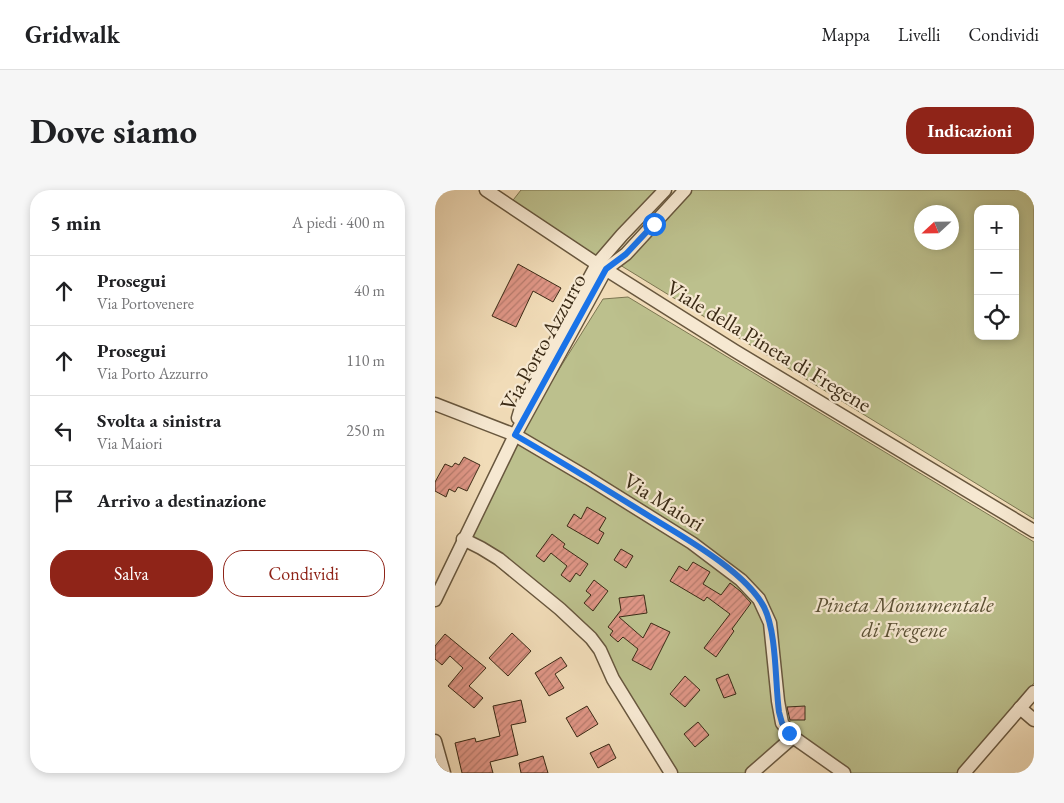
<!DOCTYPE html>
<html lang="it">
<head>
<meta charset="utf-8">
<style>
  :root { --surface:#fff; --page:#f6f6f6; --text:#202124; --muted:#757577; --line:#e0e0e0; --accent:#8f2418 }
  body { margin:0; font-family:"EB Garamond",serif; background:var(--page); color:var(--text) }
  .controls { position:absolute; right:15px; top:15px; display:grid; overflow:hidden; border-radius:10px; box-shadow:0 2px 8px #0003 }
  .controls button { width:45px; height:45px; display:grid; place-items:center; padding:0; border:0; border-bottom:1px solid var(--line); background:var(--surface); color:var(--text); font:25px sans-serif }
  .compass { position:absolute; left:479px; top:15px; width:45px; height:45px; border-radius:50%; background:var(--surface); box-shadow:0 2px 8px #0003; rotate:248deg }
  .stop { position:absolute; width:15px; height:15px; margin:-11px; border:4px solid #1a73e8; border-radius:50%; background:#fff }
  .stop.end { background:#1a73e8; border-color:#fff; box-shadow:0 1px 5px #0008 }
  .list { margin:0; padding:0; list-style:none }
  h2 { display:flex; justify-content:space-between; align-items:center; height:65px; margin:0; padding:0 20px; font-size:21px }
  h2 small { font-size:16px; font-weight:400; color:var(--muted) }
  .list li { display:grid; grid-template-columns:32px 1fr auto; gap:15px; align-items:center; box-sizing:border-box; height:70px; padding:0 20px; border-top:1px solid var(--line) }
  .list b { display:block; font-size:19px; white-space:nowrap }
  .list p { margin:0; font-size:16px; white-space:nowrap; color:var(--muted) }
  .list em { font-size:16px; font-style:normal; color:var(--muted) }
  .actions { display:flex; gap:10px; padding:15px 20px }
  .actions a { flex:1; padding:11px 0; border:1px solid var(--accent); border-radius:20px; text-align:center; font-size:18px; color:var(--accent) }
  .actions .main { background:var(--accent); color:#fff }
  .icon { flex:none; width:28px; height:28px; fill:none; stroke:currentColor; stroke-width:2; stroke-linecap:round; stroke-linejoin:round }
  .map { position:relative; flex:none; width:599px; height:583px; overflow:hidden; border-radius:20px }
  header { display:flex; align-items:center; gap:30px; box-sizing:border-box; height:70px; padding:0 25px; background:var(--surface); border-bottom:1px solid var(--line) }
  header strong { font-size:24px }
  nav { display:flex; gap:28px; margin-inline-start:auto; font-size:18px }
  .intro { display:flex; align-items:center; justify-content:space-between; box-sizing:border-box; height:120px; padding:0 30px }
  h1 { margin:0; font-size:35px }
  .button { padding:12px 22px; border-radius:20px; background:var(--accent); color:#fff; font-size:18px; font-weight:700 }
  main { display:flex; gap:30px; padding:0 30px }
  aside { flex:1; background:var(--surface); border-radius:20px; box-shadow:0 2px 8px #0003 }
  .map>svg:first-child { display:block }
  .park { fill:#bcc08d; stroke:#7c7652; fill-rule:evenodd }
  .building { fill:url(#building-hatch); stroke:#3b2b16 }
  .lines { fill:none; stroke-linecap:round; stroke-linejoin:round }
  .minor-casing { stroke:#68573e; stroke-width:15 }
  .minor { stroke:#f6e8d1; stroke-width:12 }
  .route { stroke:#1a73e8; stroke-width:6 }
  .labels { text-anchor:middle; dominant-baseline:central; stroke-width:4.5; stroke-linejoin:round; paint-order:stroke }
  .street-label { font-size:22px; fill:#3b2b16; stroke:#f6e8d1 }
  .park-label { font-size:22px; font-style:italic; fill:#5b5034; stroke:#f6e8d1 }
</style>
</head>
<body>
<header>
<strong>Gridwalk</strong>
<nav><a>Mappa</a><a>Livelli</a><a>Condividi</a></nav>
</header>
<div class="intro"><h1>Dove siamo</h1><a class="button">Indicazioni</a></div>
<main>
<aside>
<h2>5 min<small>A piedi · 400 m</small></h2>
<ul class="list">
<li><svg class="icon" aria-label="ahead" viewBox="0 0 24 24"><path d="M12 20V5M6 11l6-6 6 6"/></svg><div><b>Prosegui</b><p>Via Portovenere</p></div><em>40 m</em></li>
<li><svg class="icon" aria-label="ahead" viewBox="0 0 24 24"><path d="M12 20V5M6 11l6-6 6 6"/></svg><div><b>Prosegui</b><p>Via Porto Azzurro</p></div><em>110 m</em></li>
<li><svg class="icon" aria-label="left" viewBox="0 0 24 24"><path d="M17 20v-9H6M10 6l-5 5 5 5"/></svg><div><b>Svolta a sinistra</b><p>Via Maiori</p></div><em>250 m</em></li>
<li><svg class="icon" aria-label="arrive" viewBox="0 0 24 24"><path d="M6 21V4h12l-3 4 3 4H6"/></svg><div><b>Arrivo a destinazione</b></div></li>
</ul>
<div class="actions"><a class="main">Salva</a><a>Condividi</a></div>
</aside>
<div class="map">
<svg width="599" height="583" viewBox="0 0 599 583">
  <defs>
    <pattern id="building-hatch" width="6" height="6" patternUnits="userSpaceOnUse" patternTransform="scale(1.25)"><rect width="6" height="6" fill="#df9686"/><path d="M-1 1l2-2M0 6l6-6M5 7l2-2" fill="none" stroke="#b67b6d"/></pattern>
  </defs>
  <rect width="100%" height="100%" fill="#f1dcb8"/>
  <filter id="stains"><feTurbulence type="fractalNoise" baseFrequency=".004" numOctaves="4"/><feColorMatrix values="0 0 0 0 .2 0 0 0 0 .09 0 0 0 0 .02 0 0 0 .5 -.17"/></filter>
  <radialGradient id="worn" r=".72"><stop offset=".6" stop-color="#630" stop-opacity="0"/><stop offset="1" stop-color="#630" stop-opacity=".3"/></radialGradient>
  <g class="park">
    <path d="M 86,0 L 227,0 L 162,73 L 75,14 Z"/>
    <path d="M 250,0 L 599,0 L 599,329 L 185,75 ZM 543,19 L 580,19 L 580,146 L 543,146 ZM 487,22 L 516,22 L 516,52 L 487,52 Z"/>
    <path d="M 193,107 L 599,352 L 599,493 L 524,583 L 412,583 L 352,539 L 323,402 L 83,245 L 168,109 Z"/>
    <path d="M 80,245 L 296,382 L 330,419 L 343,511 L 358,547 L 319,583 L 238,583 L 162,456 L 28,349 Z"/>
  </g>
  <g class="building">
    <path d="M 83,74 L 126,98 L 118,112 L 98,101 L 81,137 L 57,126 Z"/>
    <path d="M 29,267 L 45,275 L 32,301 L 23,297 L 20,302 L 14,299 L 11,307 L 0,301 L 0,292 L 10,274 L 17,277 L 20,273 L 24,275 Z"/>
    <path d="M 152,317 L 171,328 L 164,340 L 169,343 L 163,354 L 132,336 L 139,324 L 146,329 Z"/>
    <path d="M 117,344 L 130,354 L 128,357 L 153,374 L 145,386 L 141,383 L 135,392 L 126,385 L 132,376 L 116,363 L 109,372 L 101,366 Z"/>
    <path d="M 186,359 L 198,366 L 191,378 L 179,370 Z"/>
    <path d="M 258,372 L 275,382 L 268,394 L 286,405 L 295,393 L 305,401 L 316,413 L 297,439 L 299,441 L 281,467 L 269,458 L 295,424 L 272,407 L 269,411 L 235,391 L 244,376 L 252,381 Z"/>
    <path d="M 159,390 L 173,401 L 158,421 L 149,413 L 156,405 L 151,401 Z"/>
    <path d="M 209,405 L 212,423 L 184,427 L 208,448 L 216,433 L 235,442 L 216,480 L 197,470 L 203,459 L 188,447 L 183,452 L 175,445 L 178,441 L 173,437 L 186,420 L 184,408 Z"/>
    <path d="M 77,443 L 96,461 L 73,486 L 54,468 Z"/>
    <path d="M 10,444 L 51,478 L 34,496 L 48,508 L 39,518 L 13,496 L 28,478 L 15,466 L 7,475 L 0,469 L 0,456 Z"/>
    <path d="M 126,467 L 132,476 L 120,484 L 129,498 L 114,506 L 100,483 Z"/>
    <path d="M 293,484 L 301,504 L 289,508 L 281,489 Z"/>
    <path d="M 250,486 L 265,500 L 250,517 L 235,504 Z"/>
    <path d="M 86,510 L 91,532 L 76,535 L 83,565 L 55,572 L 58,583 L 27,583 L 20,553 L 40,548 L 41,552 L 65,546 L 58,516 Z"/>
    <path d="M 152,516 L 163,534 L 142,547 L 131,528 Z"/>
    <path d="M 370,516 L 370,530 L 355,530 L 352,517 Z"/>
    <path d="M 263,532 L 274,545 L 260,557 L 249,544 Z"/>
    <path d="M 174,554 L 181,568 L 163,578 L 155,563 Z"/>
    <path d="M 108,566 L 113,583 L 86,583 L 84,573 Z"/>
  </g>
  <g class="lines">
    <g class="minor-casing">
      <g id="minor">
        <path d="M 51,0 L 162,74 L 300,161 L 599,341"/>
        <path d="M 0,214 L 80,245 L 153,288 L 257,353 L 306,390 L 324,409 L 335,433 L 343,511 L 347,533 L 358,547 L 409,583"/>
        <path d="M 83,228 L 88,211 L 162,74 L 187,45 L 230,0"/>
        <path d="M 28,349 L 46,358 L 64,369 L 125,419 L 156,448 L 165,460 L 178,489 L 236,583"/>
        <path d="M 0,410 L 80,245 L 171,79 L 191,64 L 250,0"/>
        <path d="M 585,518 L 599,530"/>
        <path d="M 0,551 L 9,583"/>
        <path d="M 317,583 L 358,547"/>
        <path d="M 529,583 L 599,502"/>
      </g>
    </g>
    <use href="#minor" class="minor"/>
  </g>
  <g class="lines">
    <path class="route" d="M 219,34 L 191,64 L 171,79 L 80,245 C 125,271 169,298 214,326 C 248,347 310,381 329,417 C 342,443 340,493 344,522 L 347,533 L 354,543"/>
  </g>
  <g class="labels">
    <g class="street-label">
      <text transform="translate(108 152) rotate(-61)">Via Porto Azzurro</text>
      <text transform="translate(334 156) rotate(31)">Viale della Pineta di Fregene</text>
      <text transform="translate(229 312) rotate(32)">Via Maiori</text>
    </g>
    <g class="park-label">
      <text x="469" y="414">Pineta Monumentale<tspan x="469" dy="25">di Fregene</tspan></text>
    </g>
  </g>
  <rect width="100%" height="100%" filter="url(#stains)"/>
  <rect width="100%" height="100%" fill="url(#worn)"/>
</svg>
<div class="controls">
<button>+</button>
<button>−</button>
<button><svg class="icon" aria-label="locate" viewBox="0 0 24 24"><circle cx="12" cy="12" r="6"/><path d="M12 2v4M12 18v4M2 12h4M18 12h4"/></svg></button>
</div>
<svg class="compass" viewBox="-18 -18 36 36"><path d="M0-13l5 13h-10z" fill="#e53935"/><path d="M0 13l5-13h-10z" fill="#757577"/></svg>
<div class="stop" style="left:219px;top:34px"></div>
<div class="stop end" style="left:354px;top:543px"></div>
</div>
</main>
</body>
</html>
